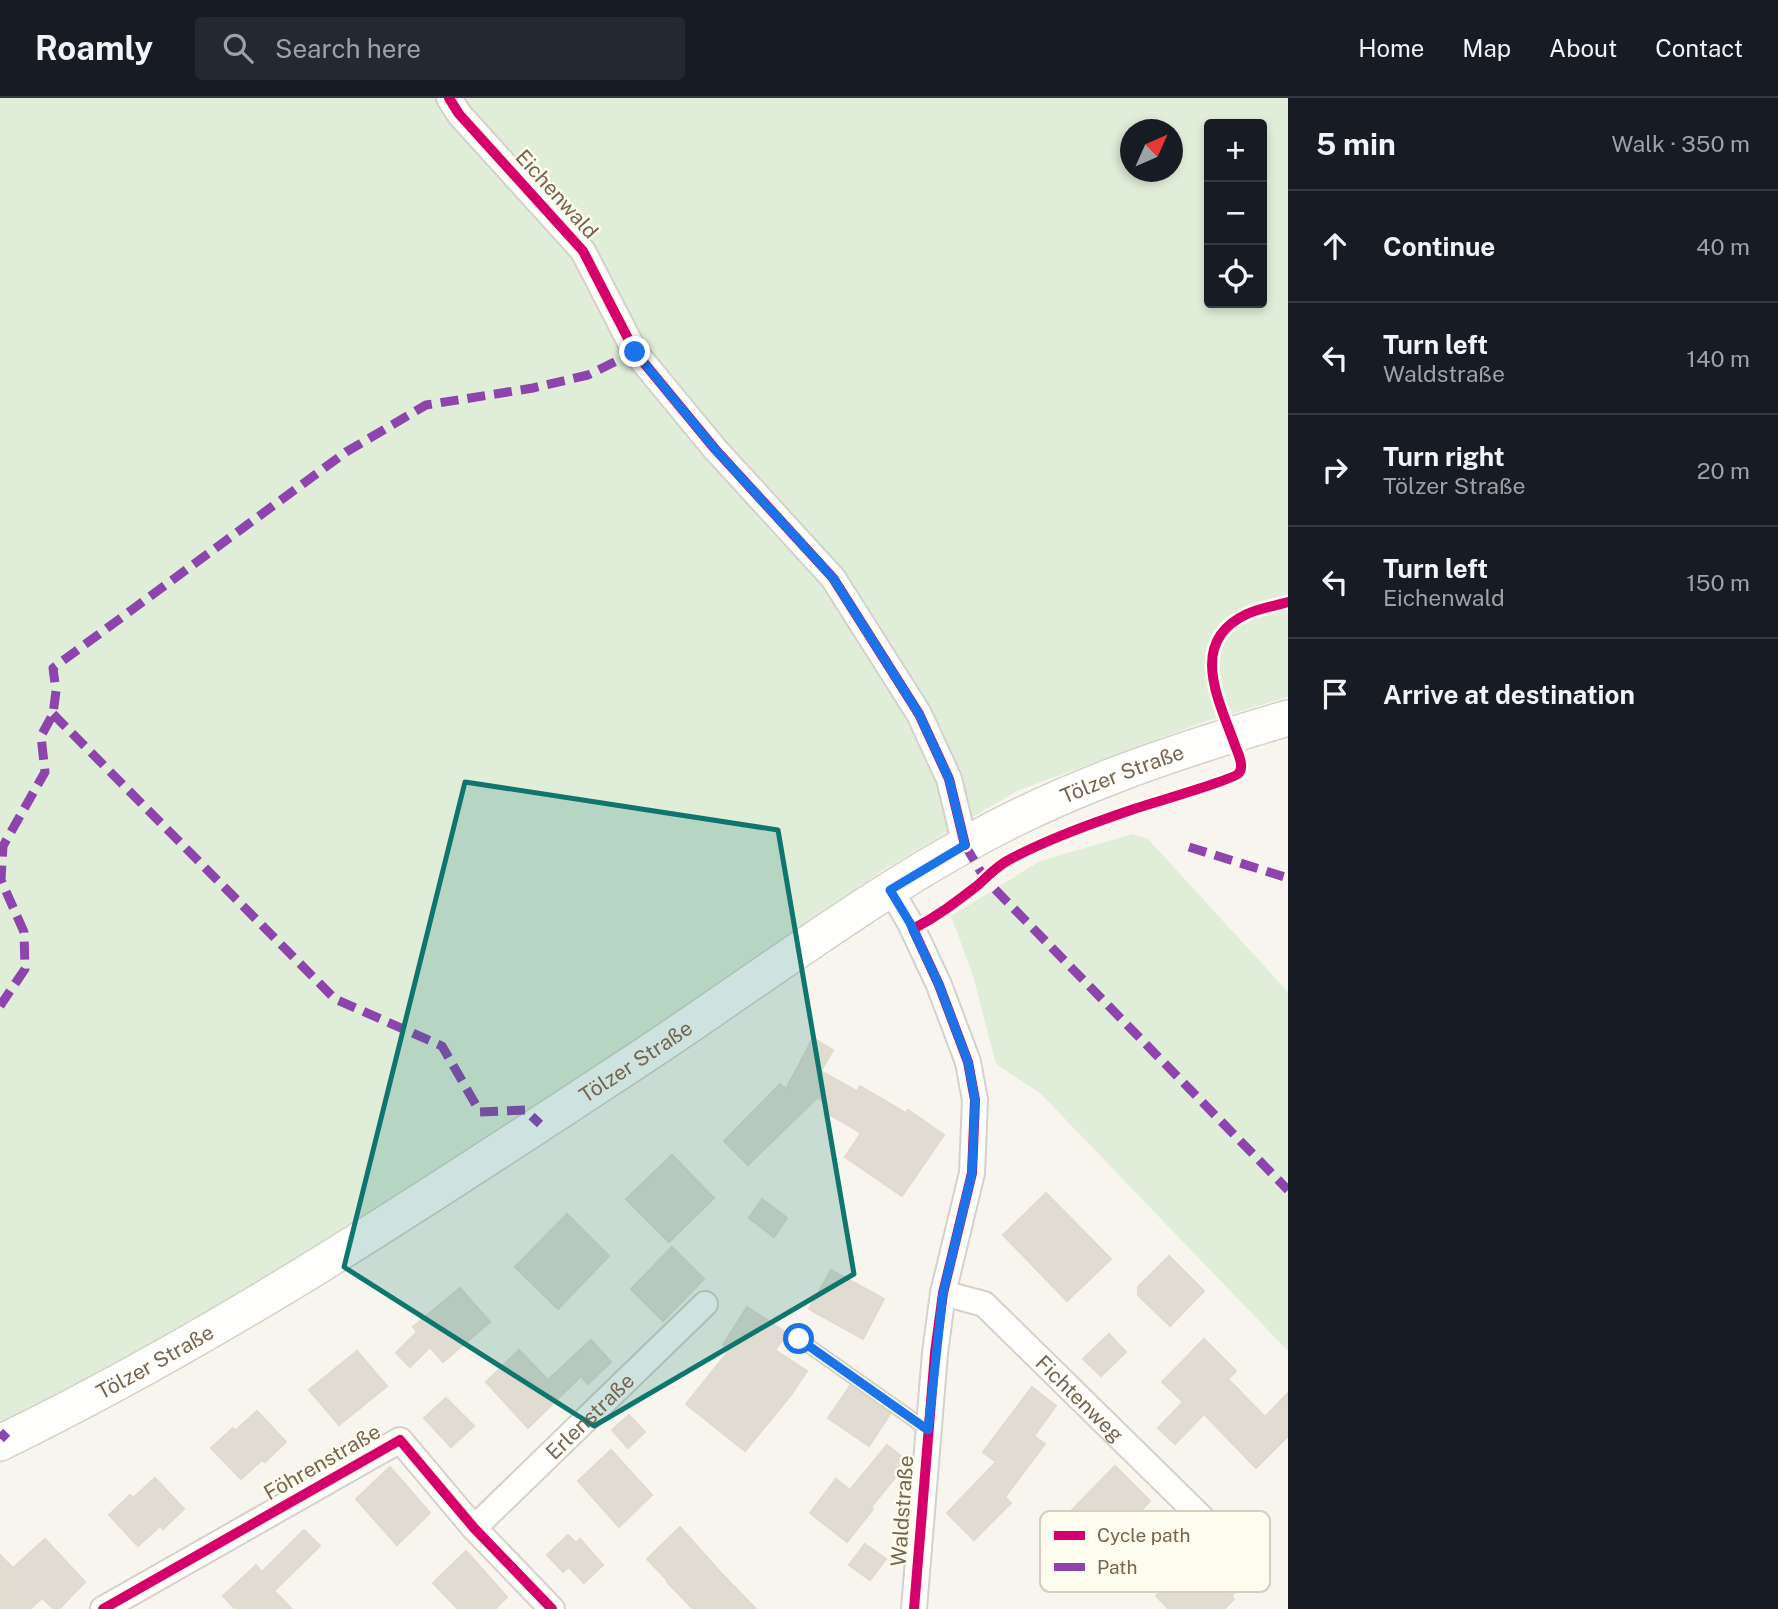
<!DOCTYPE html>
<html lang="en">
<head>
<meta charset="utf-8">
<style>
  :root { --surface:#171b24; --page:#242831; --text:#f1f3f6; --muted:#9ea1a6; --line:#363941 }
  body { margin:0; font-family:"Public Sans",sans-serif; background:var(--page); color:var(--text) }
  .controls { position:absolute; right:21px; top:21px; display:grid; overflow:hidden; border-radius:7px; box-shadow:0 4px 10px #0003 }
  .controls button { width:63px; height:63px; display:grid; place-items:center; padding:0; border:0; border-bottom:2px solid var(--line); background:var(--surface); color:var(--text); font:35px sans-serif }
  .compass { position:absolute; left:1120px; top:21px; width:63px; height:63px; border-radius:50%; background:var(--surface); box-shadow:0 4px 10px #0003; rotate:45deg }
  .stop { position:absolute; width:21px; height:21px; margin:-16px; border:5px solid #1a73e8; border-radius:50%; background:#fff }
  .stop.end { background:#1a73e8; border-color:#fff; box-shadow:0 2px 7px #0008 }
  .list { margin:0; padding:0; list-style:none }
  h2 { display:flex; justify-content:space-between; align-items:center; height:91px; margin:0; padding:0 28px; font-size:30px }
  h2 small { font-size:23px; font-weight:400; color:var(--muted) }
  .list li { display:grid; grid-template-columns:46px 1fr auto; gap:21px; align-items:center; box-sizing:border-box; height:112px; padding:0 28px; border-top:2px solid var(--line) }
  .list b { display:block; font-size:26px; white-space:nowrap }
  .list p { margin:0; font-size:23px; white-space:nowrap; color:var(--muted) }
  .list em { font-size:23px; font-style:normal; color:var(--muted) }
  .icon { flex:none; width:38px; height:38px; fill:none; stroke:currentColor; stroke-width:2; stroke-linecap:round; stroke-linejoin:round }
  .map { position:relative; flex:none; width:1288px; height:1511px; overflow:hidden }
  header { display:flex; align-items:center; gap:42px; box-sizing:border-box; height:98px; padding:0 35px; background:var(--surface); border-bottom:2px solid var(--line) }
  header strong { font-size:33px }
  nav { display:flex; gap:38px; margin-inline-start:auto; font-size:24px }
  .search { width:490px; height:63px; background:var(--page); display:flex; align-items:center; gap:18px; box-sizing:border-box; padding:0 24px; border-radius:7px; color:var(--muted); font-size:26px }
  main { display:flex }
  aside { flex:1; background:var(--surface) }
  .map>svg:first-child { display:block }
  .green { fill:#e0eed9; fill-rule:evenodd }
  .building { fill:#e1dcd2; stroke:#e0dacf; stroke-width:2 }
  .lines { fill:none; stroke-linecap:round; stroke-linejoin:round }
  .lane-casing { stroke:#d4d1c8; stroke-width:16 }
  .street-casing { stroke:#d4d1c8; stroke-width:28 }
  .secondary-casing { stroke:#d6d1c8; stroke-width:38 }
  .lane { stroke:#fefefc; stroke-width:12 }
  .street { stroke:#fefefc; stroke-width:24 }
  .secondary { stroke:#fefefc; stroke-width:35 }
  .quiet { stroke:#8e44ad; stroke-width:9; stroke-dasharray:18 9; stroke-linecap:butt }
  .cycleway-casing { stroke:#fefcef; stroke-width:15 }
  .cycleway { stroke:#d6006c; stroke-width:10 }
  .route { stroke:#1a73e8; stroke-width:9 }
  .marked { fill:#0f766e; fill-opacity:0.2; stroke:#0f766e; stroke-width:5; stroke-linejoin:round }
  .labels { text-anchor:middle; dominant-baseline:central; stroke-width:5; stroke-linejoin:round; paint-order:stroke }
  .street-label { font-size:21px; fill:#75654e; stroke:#fefcef }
  .key { fill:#fefcef; stroke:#d5cfbf; stroke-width:2 }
  .key-label { font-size:19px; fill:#75654e }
</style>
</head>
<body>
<header>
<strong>Roamly</strong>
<div class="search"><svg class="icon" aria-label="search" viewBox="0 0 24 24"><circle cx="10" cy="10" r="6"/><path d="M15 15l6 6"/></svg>Search here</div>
<nav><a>Home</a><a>Map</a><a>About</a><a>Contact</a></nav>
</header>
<main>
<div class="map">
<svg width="1288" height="1511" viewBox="0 0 1288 1511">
  <rect width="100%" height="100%" fill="#f7f5ed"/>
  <g class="green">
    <path d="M 0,0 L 1288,0 L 1288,599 L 1207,623 L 1017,693 L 880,774 L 767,854 L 423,1087 L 274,1178 L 0,1329 ZM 1209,26 L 1262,26 L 1262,205 L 1209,205 ZM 1130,32 L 1172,32 L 1172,74 L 1130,74 Z"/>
    <path d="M 1133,736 L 1148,741 L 1288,894 L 1288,1253 L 1040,995 L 996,966 L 973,878 L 951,818 L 1040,763 Z"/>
  </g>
  <g class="building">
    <path d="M 813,940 L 833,952 L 821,973 L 857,993 L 860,988 L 906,1015 L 908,1012 L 944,1037 L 902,1098 L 845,1059 L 861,1035 L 825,1014 L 829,1008 L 818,999 L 748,1067 L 724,1043 L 780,986 L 786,991 Z"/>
    <path d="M 672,1057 L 714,1100 L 669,1144 L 626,1101 Z"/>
    <path d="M 1046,1095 L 1111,1161 L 1067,1203 L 1003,1137 Z"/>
    <path d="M 762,1101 L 787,1120 L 774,1139 L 749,1120 Z"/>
    <path d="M 567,1116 L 609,1158 L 558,1211 L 515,1169 Z"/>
    <path d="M 672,1149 L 704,1181 L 663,1223 L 631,1191 Z"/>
    <path d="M 1169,1158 L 1204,1193 L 1170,1228 L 1138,1197 L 1138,1189 Z"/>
    <path d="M 831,1172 L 884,1201 L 863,1241 L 809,1211 Z"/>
    <path d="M 460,1190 L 490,1224 L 443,1264 L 430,1249 L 410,1269 L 396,1255 L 417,1234 L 413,1229 Z"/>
    <path d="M 747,1209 L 787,1235 L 775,1252 L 807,1273 L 791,1297 L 745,1353 L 686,1306 L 730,1251 L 723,1247 Z"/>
    <path d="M 1109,1236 L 1126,1254 L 1101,1278 L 1083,1261 Z"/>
    <path d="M 1204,1241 L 1236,1273 L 1228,1281 L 1265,1319 L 1288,1295 L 1288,1338 L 1256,1370 L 1204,1316 L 1175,1346 L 1158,1330 L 1183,1304 L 1162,1284 Z"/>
    <path d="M 591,1242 L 611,1264 L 588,1286 L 581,1278 L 528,1330 L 486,1284 L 519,1252 L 548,1282 Z"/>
    <path d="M 357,1253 L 387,1288 L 339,1327 L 309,1292 Z"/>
    <path d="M 850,1288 L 890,1316 L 869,1348 L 828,1320 Z"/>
    <path d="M 1032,1289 L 1056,1308 L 1034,1338 L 1045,1346 L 1005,1399 L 1011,1405 L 974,1442 L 947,1415 L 996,1364 L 983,1354 Z"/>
    <path d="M 446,1300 L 474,1328 L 451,1349 L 424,1320 Z"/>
    <path d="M 257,1313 L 286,1344 L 265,1364 L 262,1362 L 241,1381 L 211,1350 L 233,1330 L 235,1333 Z"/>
    <path d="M 629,1317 L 645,1334 L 628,1350 L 612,1332 Z"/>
    <path d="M 887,1347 L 908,1364 L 871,1409 L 873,1411 L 847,1444 L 810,1415 L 836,1381 L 850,1392 Z"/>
    <path d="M 611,1352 L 652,1397 L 619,1429 L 578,1383 Z"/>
    <path d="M 1115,1368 L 1150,1403 L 1138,1416 L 1188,1466 L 1193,1460 L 1210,1477 L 1237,1450 L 1258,1471 L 1231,1498 L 1234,1501 L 1224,1511 L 1169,1511 L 1156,1498 L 1166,1488 L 1115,1439 L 1107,1447 L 1072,1412 Z"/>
    <path d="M 390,1369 L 430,1415 L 397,1447 L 356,1401 Z"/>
    <path d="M 155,1380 L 184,1411 L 163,1431 L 160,1428 L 138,1448 L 109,1417 L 130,1397 L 133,1400 Z"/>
    <path d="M 680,1429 L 721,1475 L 756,1511 L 693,1511 L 667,1484 L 668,1483 L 647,1461 Z"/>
    <path d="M 304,1432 L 320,1448 L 274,1493 L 292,1511 L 235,1511 L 223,1498 L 256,1467 L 262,1474 Z"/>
    <path d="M 568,1437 L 576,1445 L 580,1441 L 603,1467 L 584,1485 L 569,1469 L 563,1474 L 547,1457 Z"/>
    <path d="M 45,1441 L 85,1484 L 59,1511 L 54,1511 L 42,1500 L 30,1511 L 0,1511 L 0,1457 L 13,1470 Z"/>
    <path d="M 865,1446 L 886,1461 L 870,1482 L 849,1467 Z"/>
    <path d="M 466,1453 L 507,1499 L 495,1511 L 458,1511 L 433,1485 Z"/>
  </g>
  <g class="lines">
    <g class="lane-casing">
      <path id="lane" d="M 799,1241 L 928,1332"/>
    </g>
    <g class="street-casing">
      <g id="street">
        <path d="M 449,0 L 459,16 L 583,153 L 635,254 L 715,351 L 833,480 L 919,616 L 949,681 L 965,747"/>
        <path d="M 890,791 L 910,825 L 939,887 L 968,964 L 975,1002 L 972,1075 L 943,1195 L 935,1255 L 914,1511"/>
        <path id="s1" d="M 943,1195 L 984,1206 L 1207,1425"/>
        <path id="s2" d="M 474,1430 L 705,1206"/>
        <path d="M 103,1511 L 400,1342 L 474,1430 L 552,1511"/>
      </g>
    </g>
    <g class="secondary-casing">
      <g id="secondary">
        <path id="s3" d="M 0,1345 C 226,1235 435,1095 645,957 C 751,887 852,810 963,748 C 1064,690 1176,653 1288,620"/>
      </g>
    </g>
    <use href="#lane" class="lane"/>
    <use href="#street" class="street"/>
    <use href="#secondary" class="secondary"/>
    <g class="quiet">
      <path d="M 53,616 L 335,901 L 442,948 L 480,1014 L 525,1012 L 540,1026"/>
      <path d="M 965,747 L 985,781 L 1288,1092"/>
      <path d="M 1189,749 L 1288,780"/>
      <path d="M 0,908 L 25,871 L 24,834 L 1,782 L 3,748 L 45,674 L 41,638 L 53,616 L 56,593 L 53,570 L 346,354 L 426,307 L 533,290 L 588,277 L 635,254"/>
      <path d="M 0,1334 L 7,1341"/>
    </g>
    <g class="cycleway-casing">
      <g id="cycleway">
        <path d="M 449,0 L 459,16 L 583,153 L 635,254 L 715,351 L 833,480 L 919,616 L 949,681 L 965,747"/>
        <path d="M 103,1511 L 400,1342 L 474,1430 L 552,1511"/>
        <path d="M 914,1511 L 935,1255 L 943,1195 L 972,1075 L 975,1002 L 968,964 L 939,887 L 913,831 C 938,818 956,804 978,787 C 987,779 996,769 1007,763 C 1045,742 1093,725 1134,711 C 1149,706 1235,681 1239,675 C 1244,669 1239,657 1236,650 C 1220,604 1186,544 1247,516 C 1260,510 1275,508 1288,504"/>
      </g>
    </g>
    <use href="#cycleway" class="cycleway"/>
  </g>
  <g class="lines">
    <path class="route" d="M 635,254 L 715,351 L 833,480 L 919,616 L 949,681 L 965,747 L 890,792 L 910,825 L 939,887 L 968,964 L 975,1002 L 972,1075 L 943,1195 L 928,1332 L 799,1241"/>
  </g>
  <path class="marked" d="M 465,684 L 778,732 L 854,1176 L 594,1328 L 344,1169 Z"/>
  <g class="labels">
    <g class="street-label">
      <text transform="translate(557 96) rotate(48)">Eichenwald</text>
      <text stroke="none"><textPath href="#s3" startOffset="1309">Tölzer Straße</textPath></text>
      <text stroke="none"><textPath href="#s3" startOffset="742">Tölzer Straße</textPath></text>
      <text stroke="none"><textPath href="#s3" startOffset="175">Tölzer Straße</textPath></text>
      <text stroke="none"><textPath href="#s1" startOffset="177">Fichtenweg</textPath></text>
      <text stroke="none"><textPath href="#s2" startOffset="161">Erlenstraße</textPath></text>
      <text transform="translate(322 1364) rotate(-30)">Föhrenstraße</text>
      <text transform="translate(902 1413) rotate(-86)">Waldstraße</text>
    </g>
  </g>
  <rect x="1040" y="1413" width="230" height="81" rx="10" class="key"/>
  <rect x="1054" y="1433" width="31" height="9" fill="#d6006c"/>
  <rect x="1054" y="1465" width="31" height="8" fill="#8e44ad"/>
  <g class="key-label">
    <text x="1097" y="1444">Cycle path</text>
    <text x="1097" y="1476">Path</text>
  </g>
</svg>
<div class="controls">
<button>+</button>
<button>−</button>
<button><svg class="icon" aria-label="locate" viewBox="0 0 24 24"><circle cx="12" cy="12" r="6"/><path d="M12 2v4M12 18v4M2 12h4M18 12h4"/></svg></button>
</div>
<svg class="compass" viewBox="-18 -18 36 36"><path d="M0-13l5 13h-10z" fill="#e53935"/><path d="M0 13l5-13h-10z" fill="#9ea1a6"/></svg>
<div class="stop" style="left:799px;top:1241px"></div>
<div class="stop end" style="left:635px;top:254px"></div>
</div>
<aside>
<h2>5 min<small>Walk · 350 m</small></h2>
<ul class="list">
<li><svg class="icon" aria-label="ahead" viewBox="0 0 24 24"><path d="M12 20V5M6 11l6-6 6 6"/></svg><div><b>Continue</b></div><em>40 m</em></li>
<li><svg class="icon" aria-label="left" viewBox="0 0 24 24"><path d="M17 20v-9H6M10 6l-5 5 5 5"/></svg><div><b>Turn left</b><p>Waldstraße</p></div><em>140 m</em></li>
<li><svg class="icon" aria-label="right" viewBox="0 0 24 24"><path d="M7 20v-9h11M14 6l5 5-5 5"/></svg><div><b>Turn right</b><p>Tölzer Straße</p></div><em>20 m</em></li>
<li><svg class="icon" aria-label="left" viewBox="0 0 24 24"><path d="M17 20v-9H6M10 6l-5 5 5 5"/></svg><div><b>Turn left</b><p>Eichenwald</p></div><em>150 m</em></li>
<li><svg class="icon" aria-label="arrive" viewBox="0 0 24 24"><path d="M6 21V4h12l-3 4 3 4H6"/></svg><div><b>Arrive at destination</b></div></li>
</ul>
</aside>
</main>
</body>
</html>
